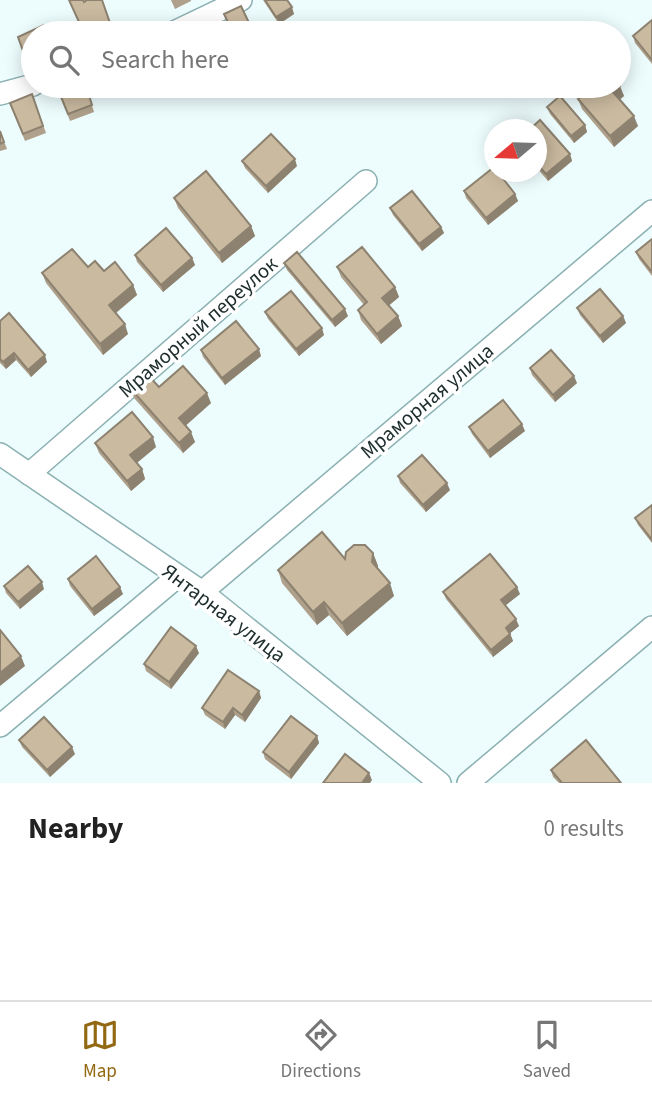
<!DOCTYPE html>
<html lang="en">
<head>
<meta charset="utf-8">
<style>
  :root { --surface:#fff; --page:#f2f2f2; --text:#222; --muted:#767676; --line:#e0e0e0; --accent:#926912 }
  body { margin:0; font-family:"Source Sans 3",sans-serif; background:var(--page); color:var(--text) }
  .compass { position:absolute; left:484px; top:119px; width:63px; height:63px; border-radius:50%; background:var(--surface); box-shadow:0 4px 18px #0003; rotate:251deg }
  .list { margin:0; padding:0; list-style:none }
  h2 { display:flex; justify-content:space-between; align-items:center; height:91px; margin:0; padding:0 28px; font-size:30px }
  h2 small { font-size:23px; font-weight:400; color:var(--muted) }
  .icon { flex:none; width:38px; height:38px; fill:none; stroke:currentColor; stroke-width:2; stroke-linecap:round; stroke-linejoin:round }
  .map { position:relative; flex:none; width:652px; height:783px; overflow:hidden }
  .search { position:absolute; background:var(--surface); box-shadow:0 4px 18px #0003; left:21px; right:21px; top:21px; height:77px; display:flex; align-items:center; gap:18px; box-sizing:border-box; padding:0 24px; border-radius:38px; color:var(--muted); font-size:26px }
  .sheet { height:217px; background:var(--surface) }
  nav { display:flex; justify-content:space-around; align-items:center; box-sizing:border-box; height:98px; border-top:2px solid var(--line); background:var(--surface); font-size:19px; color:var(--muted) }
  nav a { display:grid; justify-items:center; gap:4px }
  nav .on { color:var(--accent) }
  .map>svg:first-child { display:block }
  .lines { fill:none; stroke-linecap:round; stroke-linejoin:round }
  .minor-casing { stroke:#8bb0b2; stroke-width:24 }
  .minor { stroke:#fff; stroke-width:21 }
  .wall { fill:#aea08a }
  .shaded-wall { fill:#8d8270 }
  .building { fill:#cabaa0; stroke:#8d8270; stroke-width:2 }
  .labels { text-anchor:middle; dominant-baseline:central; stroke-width:7; stroke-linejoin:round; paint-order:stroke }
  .street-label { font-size:21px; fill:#1e2d2d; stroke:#fff }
</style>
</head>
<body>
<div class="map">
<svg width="652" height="783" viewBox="0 0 652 783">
  <rect width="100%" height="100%" fill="#edfcfd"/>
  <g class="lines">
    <g class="minor-casing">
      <g id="minor">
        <path d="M 172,33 L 241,0"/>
        <path d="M 0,94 L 33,85"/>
        <path d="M 0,454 L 202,592 L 440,783"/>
        <path d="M 29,474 L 366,181"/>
        <path d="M 202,592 L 652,211"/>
        <path d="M 0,726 L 177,577"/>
        <path d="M 468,783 L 652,627"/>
      </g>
    </g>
    <use href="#minor" class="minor"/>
  </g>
  <g class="wall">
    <path d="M 102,0 L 114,33 L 83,33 L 84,2 Z"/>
    <path d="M 171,0 L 191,0 L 191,1 L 175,9 Z"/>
    <path d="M 263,0 L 287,0 L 294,14 L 279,24 Z"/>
    <path d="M 224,14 L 250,25 L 253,32 L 249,33 L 232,33 Z"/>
    <path d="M 652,20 L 652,64 L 635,43 L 633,36 Z"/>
    <path d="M 33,33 L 33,67 L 30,69 L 18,37 Z"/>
    <path d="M 86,86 L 94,112 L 70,121 L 57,87 Z"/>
    <path d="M 137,86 L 159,86 L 140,93 Z"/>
    <path d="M 578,86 L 619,86 L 624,96 L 620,99 L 638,126 L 614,147 L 582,109 L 578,99 L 584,93 Z"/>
    <path d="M 32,94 L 46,133 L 25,141 L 10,103 Z"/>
    <path d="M 547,107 L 585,125 L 587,132 L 574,143 L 550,114 Z"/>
    <path d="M 536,130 L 570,154 L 572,161 L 548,181 L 536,167 Z"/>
    <path d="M 0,131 L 7,149 L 0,151 Z"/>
    <path d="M 242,161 L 297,166 L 268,193 L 245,168 Z"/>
    <path d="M 464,191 L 515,194 L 518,201 L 488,225 L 466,198 Z"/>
    <path d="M 174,198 L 251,226 L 255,236 L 222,263 L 178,208 Z"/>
    <path d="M 390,208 L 441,227 L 444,233 L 422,251 L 393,215 Z"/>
    <path d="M 652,239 L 652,276 L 639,259 L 636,252 Z"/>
    <path d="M 135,255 L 192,258 L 195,265 L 163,292 L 137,262 Z"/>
    <path d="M 284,263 L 348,316 L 335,327 L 287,270 Z"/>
    <path d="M 88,267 L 104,271 L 133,285 L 137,295 L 116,313 L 128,334 L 103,355 L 46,283 L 42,273 Z"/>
    <path d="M 337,267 L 395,287 L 399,297 L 389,305 L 398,316 L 402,326 L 381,344 L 361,320 L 358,310 L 364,305 L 341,277 Z"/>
    <path d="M 577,308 L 623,316 L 626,323 L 603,343 L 580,315 Z"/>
    <path d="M 265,312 L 324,335 L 299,356 L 268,319 Z"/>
    <path d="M 0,321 L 47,362 L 31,377 L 16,360 L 6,369 L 0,363 Z"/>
    <path d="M 201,350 L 261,356 L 225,385 L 203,357 Z"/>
    <path d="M 530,368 L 577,383 L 555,402 L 532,375 Z"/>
    <path d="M 159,387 L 211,403 L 185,426 L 195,442 L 183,453 L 134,398 L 130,388 Z"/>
    <path d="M 469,427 L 525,431 L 490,458 L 472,434 Z"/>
    <path d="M 95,443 L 156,447 L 137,463 L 142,469 L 145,479 L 131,491 L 99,453 Z"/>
    <path d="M 398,476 L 450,490 L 426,512 L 400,483 Z"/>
    <path d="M 652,505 L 652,543 L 638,525 L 635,518 Z"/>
    <path d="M 373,553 L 378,566 L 378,569 L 394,596 L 347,636 L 329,615 L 317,625 L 282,583 L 278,570 L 345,559 Z"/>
    <path d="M 68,579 L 123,594 L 94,616 L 70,586 Z"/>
    <path d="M 4,586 L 44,589 L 20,609 L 6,593 Z"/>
    <path d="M 443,592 L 520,594 L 505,606 L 519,626 L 510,633 L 513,641 L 493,657 L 446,599 Z"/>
    <path d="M 199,653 L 171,689 L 146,671 L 144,664 Z"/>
    <path d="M 259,691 L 261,698 L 245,722 L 235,715 L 225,729 L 205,715 L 202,708 Z"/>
    <path d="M 317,736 L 319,743 L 291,779 L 265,759 L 263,752 Z"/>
    <path d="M 19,740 L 75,754 L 50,777 L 22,747 Z"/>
    <path d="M 551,770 L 621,783 L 559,783 L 553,777 Z"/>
  </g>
  <g class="shaded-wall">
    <path d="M 292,7 L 294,14 L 279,24 L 276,17 Z"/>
    <path d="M 620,86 L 624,96 L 617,102 L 613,92 Z"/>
    <path d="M 634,116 L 638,126 L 614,147 L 610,136 Z"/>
    <path d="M 585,125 L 587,132 L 574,143 L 571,136 Z"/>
    <path d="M 570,154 L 572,161 L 548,181 L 546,174 Z"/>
    <path d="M 295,159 L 297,166 L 268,193 L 266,186 Z"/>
    <path d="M 515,194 L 518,201 L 488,225 L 486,218 Z"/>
    <path d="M 251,226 L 255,236 L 222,263 L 219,253 Z"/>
    <path d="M 441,227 L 444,233 L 422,251 L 419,244 Z"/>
    <path d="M 192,258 L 195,265 L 163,292 L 161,285 Z"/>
    <path d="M 133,285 L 137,295 L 113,315 L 109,305 Z"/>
    <path d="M 395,287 L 399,297 L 386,308 L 382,298 Z"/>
    <path d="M 345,309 L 348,316 L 335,327 L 332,320 Z"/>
    <path d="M 398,316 L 402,326 L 381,344 L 377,334 Z"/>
    <path d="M 623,316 L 626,323 L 603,343 L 600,336 Z"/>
    <path d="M 125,324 L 128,334 L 103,355 L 100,344 Z"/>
    <path d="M 322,328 L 324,335 L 299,356 L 296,349 Z"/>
    <path d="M 259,349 L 261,356 L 225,385 L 222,378 Z"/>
    <path d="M 14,353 L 16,360 L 6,369 L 3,362 Z"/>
    <path d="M 45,355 L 47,362 L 31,377 L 28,370 Z"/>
    <path d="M 574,376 L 577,383 L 555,402 L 553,395 Z"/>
    <path d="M 207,393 L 211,403 L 183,428 L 179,418 Z"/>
    <path d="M 522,424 L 525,431 L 490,458 L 488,451 Z"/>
    <path d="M 191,432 L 195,442 L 183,453 L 179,443 Z"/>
    <path d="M 153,437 L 156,447 L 134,465 L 130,455 Z"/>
    <path d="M 142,469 L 145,479 L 131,491 L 127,481 Z"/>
    <path d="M 447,483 L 450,490 L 426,512 L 423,505 Z"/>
    <path d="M 373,553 L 378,566 L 377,575 L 372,562 Z"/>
    <path d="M 42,582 L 44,589 L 20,609 L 18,602 Z"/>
    <path d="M 390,583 L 394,596 L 347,636 L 342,623 Z"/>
    <path d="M 120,587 L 123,594 L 94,616 L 92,609 Z"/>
    <path d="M 517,587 L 520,594 L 503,607 L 501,600 Z"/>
    <path d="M 324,602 L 329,615 L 317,625 L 313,612 Z"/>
    <path d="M 516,619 L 519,626 L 508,635 L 506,628 Z"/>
    <path d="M 510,634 L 513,641 L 493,657 L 491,650 Z"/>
    <path d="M 196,646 L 199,653 L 171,689 L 169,682 Z"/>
    <path d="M 21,656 L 25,666 L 0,686 L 0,673 Z"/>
    <path d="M 259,691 L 261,698 L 245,722 L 242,715 Z"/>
    <path d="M 233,708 L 235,715 L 225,729 L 223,722 Z"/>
    <path d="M 317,736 L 319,743 L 291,779 L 289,772 Z"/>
    <path d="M 72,747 L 75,754 L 50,777 L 47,770 Z"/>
    <path d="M 369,773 L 372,780 L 370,783 L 362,783 Z"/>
  </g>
  <g class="building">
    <path d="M 69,0 L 83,0 L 84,2 L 87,0 L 102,0 L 111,26 L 93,33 L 84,33 Z"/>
    <path d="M 265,0 L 287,0 L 292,7 L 276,17 Z"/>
    <path d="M 241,6 L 250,25 L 233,33 L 224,14 Z"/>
    <path d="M 652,20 L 652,60 L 633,36 Z"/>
    <path d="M 44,25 L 48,33 L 33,33 L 33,58 L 27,62 L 18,37 Z"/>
    <path d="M 619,84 L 620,86 L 613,92 L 634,116 L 610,136 L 578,99 L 587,91 L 582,86 L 619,86 Z"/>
    <path d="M 62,86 L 86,86 L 92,105 L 68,114 L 57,87 Z"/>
    <path d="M 32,94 L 43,126 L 23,134 L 10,103 Z"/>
    <path d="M 560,96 L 585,125 L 571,136 L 547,107 Z"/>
    <path d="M 540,120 L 570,154 L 546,174 L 536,163 L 536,130 L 529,130 Z"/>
    <path d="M 0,131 L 4,142 L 0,144 Z"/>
    <path d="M 271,134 L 295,159 L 266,186 L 242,161 Z"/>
    <path d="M 494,167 L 494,172 L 498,172 L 515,194 L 486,218 L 464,191 Z"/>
    <path d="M 206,171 L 251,226 L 219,253 L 174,198 Z"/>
    <path d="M 412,191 L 441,227 L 419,244 L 390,208 Z"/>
    <path d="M 166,228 L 192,258 L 161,285 L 135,255 Z"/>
    <path d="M 652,239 L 652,272 L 636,252 Z"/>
    <path d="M 362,247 L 395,287 L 382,298 L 398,316 L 377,334 L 358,310 L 367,302 L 337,267 Z"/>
    <path d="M 72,249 L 88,267 L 95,261 L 104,271 L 115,262 L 133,285 L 109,305 L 125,324 L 100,344 L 42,273 Z"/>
    <path d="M 297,252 L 345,309 L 332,320 L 284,263 Z"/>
    <path d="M 600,289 L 623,316 L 600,336 L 577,308 Z"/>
    <path d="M 291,291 L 322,328 L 296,349 L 265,312 Z"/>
    <path d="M 9,313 L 45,355 L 28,370 L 14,353 L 3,362 L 0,359 L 0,321 Z"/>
    <path d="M 236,321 L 259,349 L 222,378 L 201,350 Z"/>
    <path d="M 551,350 L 574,376 L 553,395 L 530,368 Z"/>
    <path d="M 183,366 L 207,393 L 179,418 L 191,432 L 179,443 L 130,388 L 147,374 L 159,387 Z"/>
    <path d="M 503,400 L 522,424 L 488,451 L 469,427 Z"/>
    <path d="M 132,412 L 153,437 L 130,455 L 142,469 L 127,481 L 95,443 Z"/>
    <path d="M 422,455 L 447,483 L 423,505 L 398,476 Z"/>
    <path d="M 652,505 L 652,540 L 635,518 Z"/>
    <path d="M 322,532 L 345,559 L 346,552 L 354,545 L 365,545 L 373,553 L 372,562 L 390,583 L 342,623 L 324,602 L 313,612 L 278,570 Z"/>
    <path d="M 490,554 L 517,587 L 501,600 L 516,619 L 506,628 L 510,634 L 491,650 L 443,592 Z"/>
    <path d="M 96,556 L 120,587 L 92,609 L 68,579 Z"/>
    <path d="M 28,566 L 42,582 L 18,602 L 4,586 Z"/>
    <path d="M 171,627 L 196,646 L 169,682 L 144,664 Z"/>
    <path d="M 0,630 L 21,656 L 0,673 Z"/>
    <path d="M 228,670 L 259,691 L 242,715 L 233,708 L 223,722 L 202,708 Z"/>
    <path d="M 291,716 L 317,736 L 289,772 L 263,752 Z"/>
    <path d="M 44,717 L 72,747 L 47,770 L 19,740 Z"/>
    <path d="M 586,740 L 621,783 L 562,783 L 551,770 Z"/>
    <path d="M 345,754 L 369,773 L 362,783 L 323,783 Z"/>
  </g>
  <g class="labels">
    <g class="street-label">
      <text transform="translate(198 327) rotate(-41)">Мраморный переулок</text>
      <text transform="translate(427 401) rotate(-40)">Мраморная улица</text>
      <text transform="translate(224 613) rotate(37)">Янтарная улица</text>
    </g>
  </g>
</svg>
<svg class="compass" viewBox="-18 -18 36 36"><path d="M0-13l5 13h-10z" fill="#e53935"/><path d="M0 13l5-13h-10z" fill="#767676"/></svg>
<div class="search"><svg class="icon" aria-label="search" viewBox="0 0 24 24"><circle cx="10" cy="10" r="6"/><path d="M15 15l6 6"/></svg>Search here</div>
</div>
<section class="sheet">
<h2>Nearby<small>0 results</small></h2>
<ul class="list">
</ul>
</section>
<nav>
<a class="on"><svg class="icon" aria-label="map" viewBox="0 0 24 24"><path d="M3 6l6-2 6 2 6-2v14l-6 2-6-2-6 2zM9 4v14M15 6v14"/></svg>Map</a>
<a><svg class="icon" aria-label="directions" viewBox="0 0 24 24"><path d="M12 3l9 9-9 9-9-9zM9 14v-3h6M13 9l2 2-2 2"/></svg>Directions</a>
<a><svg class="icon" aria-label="saved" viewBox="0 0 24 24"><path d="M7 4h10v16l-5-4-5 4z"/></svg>Saved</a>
</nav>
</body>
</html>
